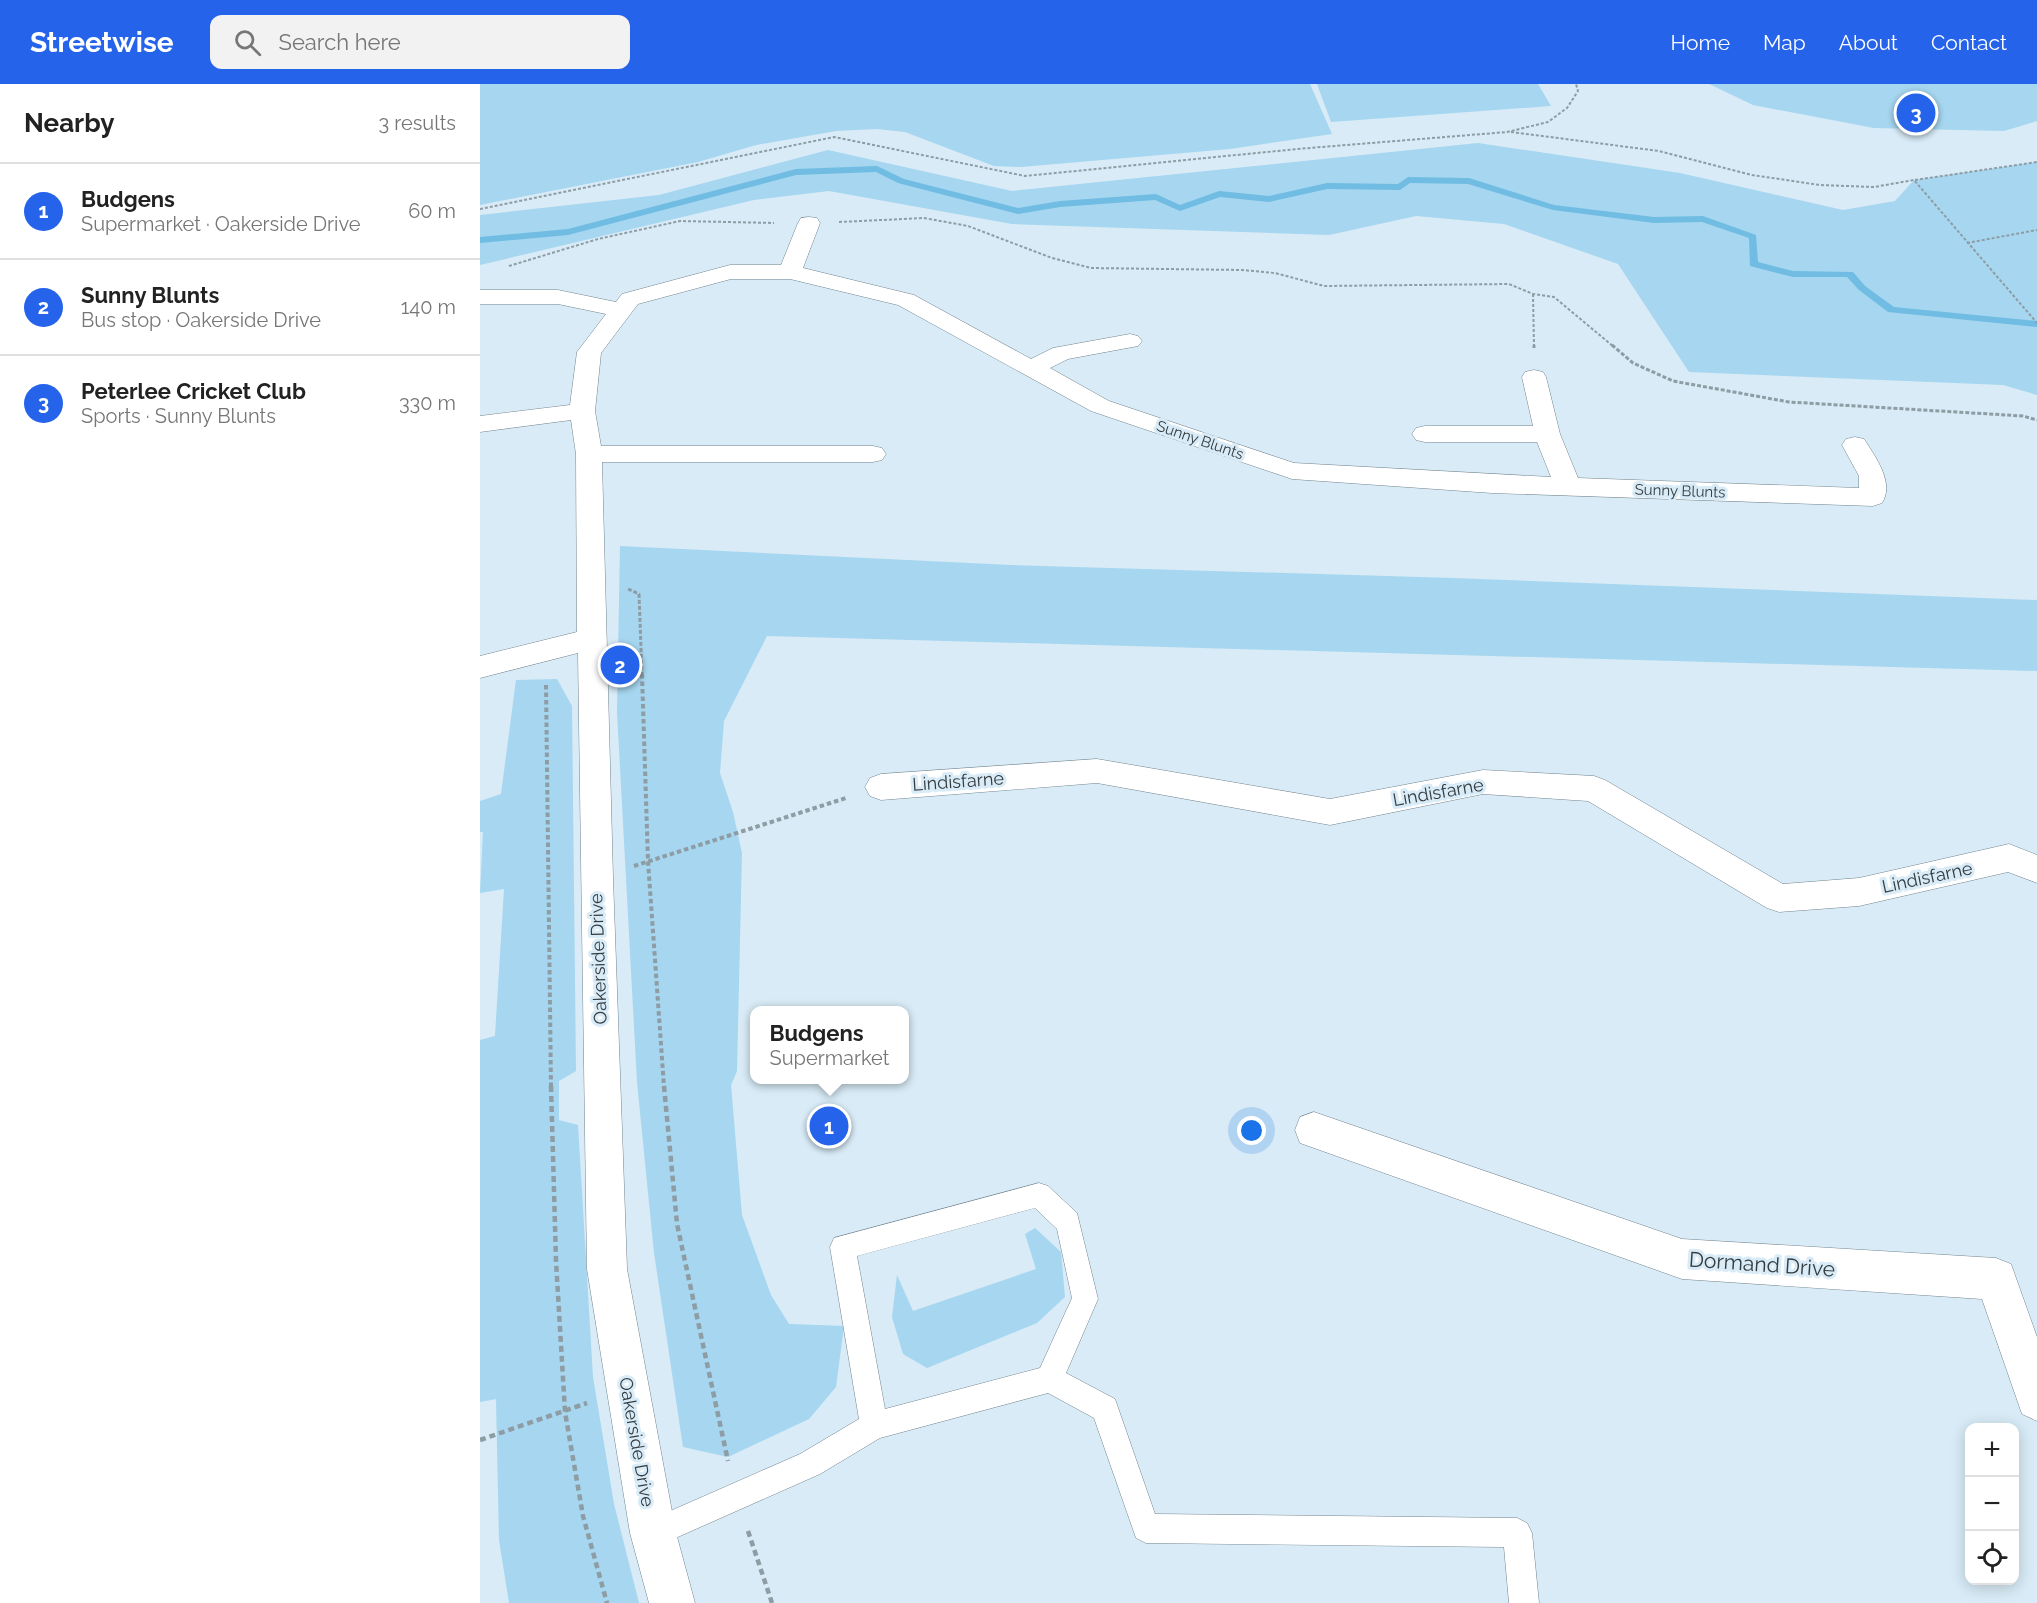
<!DOCTYPE html>
<html lang="en">
<head>
<meta charset="utf-8">
<style>
  :root { --surface:#fff; --page:#f2f2f2; --text:#222; --muted:#767676; --line:#e0e0e0; --accent:#2563eb }
  body { margin:0; font-family:Raleway,sans-serif; background:var(--page); color:var(--text) }
  .controls { position:absolute; right:18px; bottom:18px; display:grid; overflow:hidden; border-radius:12px; box-shadow:0 3px 15px #0003 }
  .controls button { width:54px; height:54px; display:grid; place-items:center; padding:0; border:0; border-bottom:2px solid var(--line); background:var(--surface); color:var(--text); font:30px sans-serif }
  .you { position:absolute; left:772px; top:1047px; width:21px; height:21px; margin:-15px; border:4px solid #fff; border-radius:50%; background:#1a73e8; box-shadow:0 0 0 9px #1a73e833 }
  .badge { display:grid; place-items:center; width:39px; height:39px; border-radius:50%; background:var(--accent); color:#fff; font-size:20px; font-weight:700 }
  .pin { position:absolute; translate:-50% -50%; border:3px solid #fff; box-shadow:0 2px 6px #0006 }
  .popup { position:absolute; left:270px; top:922px; width:159px; height:78px; box-sizing:border-box; display:grid; place-content:center; border-radius:12px; background:var(--surface); filter:drop-shadow(0 2px 4px #0005); font-size:20px; white-space:nowrap; color:var(--muted) }
  .popup b { font-size:22px; color:var(--text) }
  .popup::after { content:''; position:absolute; left:50%; top:100%; margin-left:-12px; border:12px solid transparent; border-top-color:var(--surface) }
  .list { margin:0; padding:0; list-style:none }
  h2 { display:flex; justify-content:space-between; align-items:center; height:78px; margin:0; padding:0 24px; font-size:26px }
  h2 small { font-size:20px; font-weight:400; color:var(--muted) }
  .list li { display:grid; grid-template-columns:39px 1fr auto; gap:18px; align-items:center; box-sizing:border-box; height:96px; padding:0 24px; border-top:2px solid var(--line) }
  .list b { display:block; font-size:22px; white-space:nowrap }
  .list p { margin:0; font-size:20px; white-space:nowrap; color:var(--muted) }
  .list em { font-size:20px; font-style:normal; color:var(--muted) }
  .icon { flex:none; width:33px; height:33px; fill:none; stroke:currentColor; stroke-width:2; stroke-linecap:round; stroke-linejoin:round }
  .map { position:relative; flex:none; width:1557px; height:1519px; overflow:hidden }
  header { display:flex; align-items:center; gap:36px; box-sizing:border-box; height:84px; padding:0 30px; background:var(--accent); color:#fff }
  header strong { font-size:28px }
  nav { display:flex; gap:33px; margin-inline-start:auto; font-size:21px }
  .search { width:420px; height:54px; background:var(--page); display:flex; align-items:center; gap:15px; box-sizing:border-box; padding:0 21px; border-radius:12px; color:var(--muted); font-size:22px }
  main { display:flex }
  aside { flex:1; background:var(--surface) }
  .map>svg:first-child { display:block }
  .green { fill:#a6d6f0 }
  .lines { fill:none; stroke-linecap:round; stroke-linejoin:round }
  .stream { fill:#70bce2; fill-rule:evenodd }
  .lane-casing { stroke:#73848e; stroke-width:1 }
  .street-casing { stroke:#73848e; stroke-width:1 }
  .path-far3 { stroke:#8e9ca4; stroke-width:2; stroke-dasharray:3 2; stroke-linecap:butt }
  .path-far2 { stroke:#8e9ca4; stroke-width:3; stroke-dasharray:4 2; stroke-linecap:butt }
  .path-far1 { stroke:#8e9ca4; stroke-width:4; stroke-dasharray:4.5 3; stroke-linecap:butt }
  .path { stroke:#8e9ca4; stroke-width:4.5; stroke-dasharray:6 4; stroke-linecap:butt }
  .lane { fill:#fff; fill-rule:evenodd }
  .street { fill:#fff; fill-rule:evenodd }
  .labels { text-anchor:middle; dominant-baseline:central; stroke-width:6; stroke-linejoin:round; paint-order:stroke }
  .far-street-label { font-size:15px; fill:#343c40; stroke:#d8ebf6 }
  .street-label { font-size:18px; fill:#343c40; stroke:#d8ebf6 }
  .near-street-label { font-size:21px; fill:#343c40; stroke:#d8ebf6 }
</style>
</head>
<body>
<header>
<strong>Streetwise</strong>
<div class="search"><svg class="icon" aria-label="search" viewBox="0 0 24 24"><circle cx="10" cy="10" r="6"/><path d="M15 15l6 6"/></svg>Search here</div>
<nav><a>Home</a><a>Map</a><a>About</a><a>Contact</a></nav>
</header>
<main>
<aside>
<h2>Nearby<small>3 results</small></h2>
<ul class="list">
<li><span class="badge">1</span><div><b>Budgens</b><p>Supermarket · Oakerside Drive</p></div><em>60 m</em></li>
<li><span class="badge">2</span><div><b>Sunny Blunts</b><p>Bus stop · Oakerside Drive</p></div><em>140 m</em></li>
<li><span class="badge">3</span><div><b>Peterlee Cricket Club</b><p>Sports · Sunny Blunts</p></div><em>330 m</em></li>
</ul>
</aside>
<div class="map">
<svg width="1557" height="1519" viewBox="0 0 1557 1519">
  <rect width="100%" height="100%" fill="#d8ebf6"/>
  <g class="green">
    <path d="M 0,0 L 830,0 L 852,50 L 750,65 L 541,83 L 514,82 L 425,48 L 397,45 L 356,47 L 276,61 L 218,78 L 0,121 Z"/>
    <path d="M 837,0 L 1058,0 L 1071,22 L 851,38 Z"/>
    <path d="M 1229,0 L 1557,0 L 1557,37 L 1524,47 L 1394,44 L 1273,21 Z"/>
    <path d="M 998,59 L 1200,89 L 1363,126 L 1415,117 L 1434,96 L 1557,78 L 1557,311 L 1523,301 L 1209,288 L 1138,180 L 1024,140 L 936,132 L 849,151 L 532,140 L 349,107 L 274,116 L 0,181 L 0,131 L 179,111 L 348,66 L 532,107 Z"/>
    <path d="M 140,462 L 531,481 L 973,494 L 1557,516 L 1557,587 L 287,552 L 244,637 L 240,689 L 253,728 L 262,769 L 257,987 L 251,1001 L 262,1131 L 291,1211 L 309,1240 L 364,1242 L 356,1303 L 329,1335 L 248,1373 L 203,1363 L 174,1169 L 157,998 L 137,628 Z"/>
    <path d="M 77,595 L 92,622 L 96,987 L 79,997 L 79,1036 L 98,1041 L 113,1293 L 134,1420 L 159,1519 L 29,1519 L 19,1456 L 16,1315 L 0,1318 L 0,956 L 15,952 L 24,805 L 0,809 L 3,748 L 0,748 L 0,717 L 21,710 L 36,596 Z"/>
    <path d="M 555,1144 L 581,1168 L 585,1213 L 557,1239 L 447,1284 L 423,1270 L 412,1233 L 417,1191 L 433,1227 L 556,1185 L 545,1150 Z"/>
  </g>
  <g class="lines">
    <path class="stream" d="M 397,82 L 424,95 L 538,124 L 580,117 L 676,110 L 700,121 L 739,107 L 789,112 L 847,99 L 918,100 L 928,93 L 989,94 L 1074,121 L 1174,133 L 1223,132 L 1276,151 L 1278,178 L 1313,187 L 1373,188 L 1385,202 L 1414,223 L 1557,237 L 1557,243 L 1408,228 L 1379,206 L 1367,193 L 1313,193 L 1270,182 L 1269,154 L 1222,138 L 1174,139 L 1073,126 L 988,100 L 930,99 L 920,106 L 847,105 L 789,118 L 740,113 L 700,127 L 675,116 L 580,123 L 538,130 L 418,99 L 396,88 L 316,91 L 88,151 L 0,159 L 0,153 L 88,145 L 316,85 Z"/>
    <g class="lane-casing">
      <path id="lane" d="M 559,1099 L 568,1102 L 597,1129 L 618,1215 L 586,1289 L 635,1315 L 675,1430 L 1037,1434 L 1047,1439 L 1052,1449 L 1059,1519 L 1029,1519 L 1024,1463 L 666,1459 L 656,1454 L 614,1334 L 568,1309 L 400,1354 L 340,1390 L 173,1464 L 163,1459 L 158,1449 L 163,1439 L 320,1370 L 379,1335 L 350,1163 L 354,1154 ZM 555,1124 L 577,1145 L 592,1214 L 560,1284 L 405,1325 L 377,1172 Z"/>
    </g>
    <g class="street-casing">
      <g id="street">
        <path d="M 329,133 L 337,134 L 340,139 L 323,184 L 434,211 L 551,275 L 573,264 L 650,250 L 658,252 L 662,257 L 658,262 L 588,275 L 570,284 L 629,317 L 814,379 L 1071,393 L 1057,358 L 945,358 L 936,356 L 932,350 L 936,344 L 945,342 L 1053,342 L 1042,293 L 1045,288 L 1054,286 L 1063,288 L 1066,293 L 1080,350 L 1098,394 L 1379,404 L 1379,392 L 1362,361 L 1366,355 L 1375,353 L 1384,355 C 1395,372 1415,399 1402,419 L 1393,422 L 1012,409 L 812,395 L 611,327 L 418,221 L 310,195 L 251,195 L 158,220 L 121,269 L 115,327 L 121,362 L 393,362 L 402,364 L 406,370 L 402,376 L 393,378 L 122,378 L 133,794 L 147,1185 L 196,1449 L 215,1519 L 169,1519 L 150,1449 L 107,1185 L 98,569 L 0,594 L 0,572 L 97,548 L 96,370 L 91,336 L 0,348 L 0,332 L 90,321 L 97,268 L 126,230 L 78,220 L 0,220 L 0,206 L 78,206 L 136,218 L 142,210 L 250,181 L 301,181 L 318,139 L 321,134 Z"/>
        <path d="M 617,675 L 850,715 L 1003,686 L 1114,692 L 1125,696 L 1303,800 L 1379,794 L 1529,760 L 1557,771 L 1557,799 L 1528,788 L 1379,822 L 1299,828 L 1287,824 L 1108,717 L 1003,710 L 850,741 L 617,699 L 401,716 L 390,712 L 385,703 L 390,694 L 401,690 Z"/>
        <path d="M 834,1028 L 1202,1155 L 1516,1174 L 1531,1180 L 1557,1253 L 1557,1337 L 1542,1330 L 1502,1215 L 1202,1195 L 820,1059 L 815,1046 L 820,1033 Z"/>
      </g>
    </g>
    <g class="path-far3">
      <path d="M 1031,48 L 1179,67 L 1272,91 L 1340,101 L 1394,103 L 1434,96 L 1557,239"/>
      <path d="M 1435,96 L 1557,78"/>
      <path d="M 0,125 L 354,53 L 545,92 L 817,65 L 1027,48 L 1068,38 L 1087,24 L 1098,7 L 1096,0"/>
      <path d="M 359,138 L 444,134 L 488,142 L 572,174 L 611,184 L 762,186 L 795,189 L 844,202 L 1029,200 L 1053,210 L 1074,213 L 1134,263"/>
      <path d="M 1487,159 L 1557,146"/>
      <path d="M 29,182 L 118,155 L 200,137 L 294,139"/>
      <path d="M 1053,210 L 1054,263"/>
    </g>
    <g class="path-far2">
      <path d="M 1054,261 L 1054,264"/>
      <path d="M 1132,261 L 1153,279 L 1193,297 L 1309,318 L 1543,332 L 1557,336"/>
      <path d="M 148,505 L 159,510 L 162,591"/>
    </g>
    <g class="path-far1">
      <path d="M 162,590 L 168,777 L 184,1003"/>
      <path d="M 66,601 L 71,1003"/>
      <path d="M 154,782 L 366,714"/>
    </g>
    <g class="path">
      <path d="M 71,1002 L 76,1177 L 85,1328 L 103,1432 L 127,1519"/>
      <path d="M 184,1002 L 197,1140 L 248,1377"/>
      <path d="M 0,1356 L 107,1319"/>
      <path d="M 268,1447 L 292,1519"/>
    </g>
    <use href="#lane" class="lane"/>
    <use href="#street" class="street"/>
  </g>
  <g class="labels">
    <g class="far-street-label">
      <text transform="translate(720 356) rotate(19)">Sunny Blunts</text>
      <text transform="translate(1200 407) rotate(2)">Sunny Blunts</text>
    </g>
    <g class="street-label">
      <text transform="translate(478 697) rotate(-4)">Lindisfarne</text>
      <text transform="translate(958 708) rotate(-10)">Lindisfarne</text>
      <text transform="translate(1447 793) rotate(-12)">Lindisfarne</text>
      <text transform="translate(118 875) rotate(-92)">Oakerside Drive</text>
      <text transform="translate(157 1358) rotate(80)">Oakerside Drive</text>
    </g>
    <g class="near-street-label">
      <text transform="translate(1282 1180) rotate(4)">Dormand Drive</text>
    </g>
  </g>
</svg>
<div class="controls">
<button>+</button>
<button>−</button>
<button><svg class="icon" aria-label="locate" viewBox="0 0 24 24"><circle cx="12" cy="12" r="6"/><path d="M12 2v4M12 18v4M2 12h4M18 12h4"/></svg></button>
</div>
<div class="you"></div>
<div class="pin badge" style="left:349px;top:1042px">1</div>
<div class="popup"><b>Budgens</b>Supermarket</div>
<div class="pin badge" style="left:140px;top:581px">2</div>
<div class="pin badge" style="left:1436px;top:29px">3</div>
</div>
</main>
</body>
</html>
